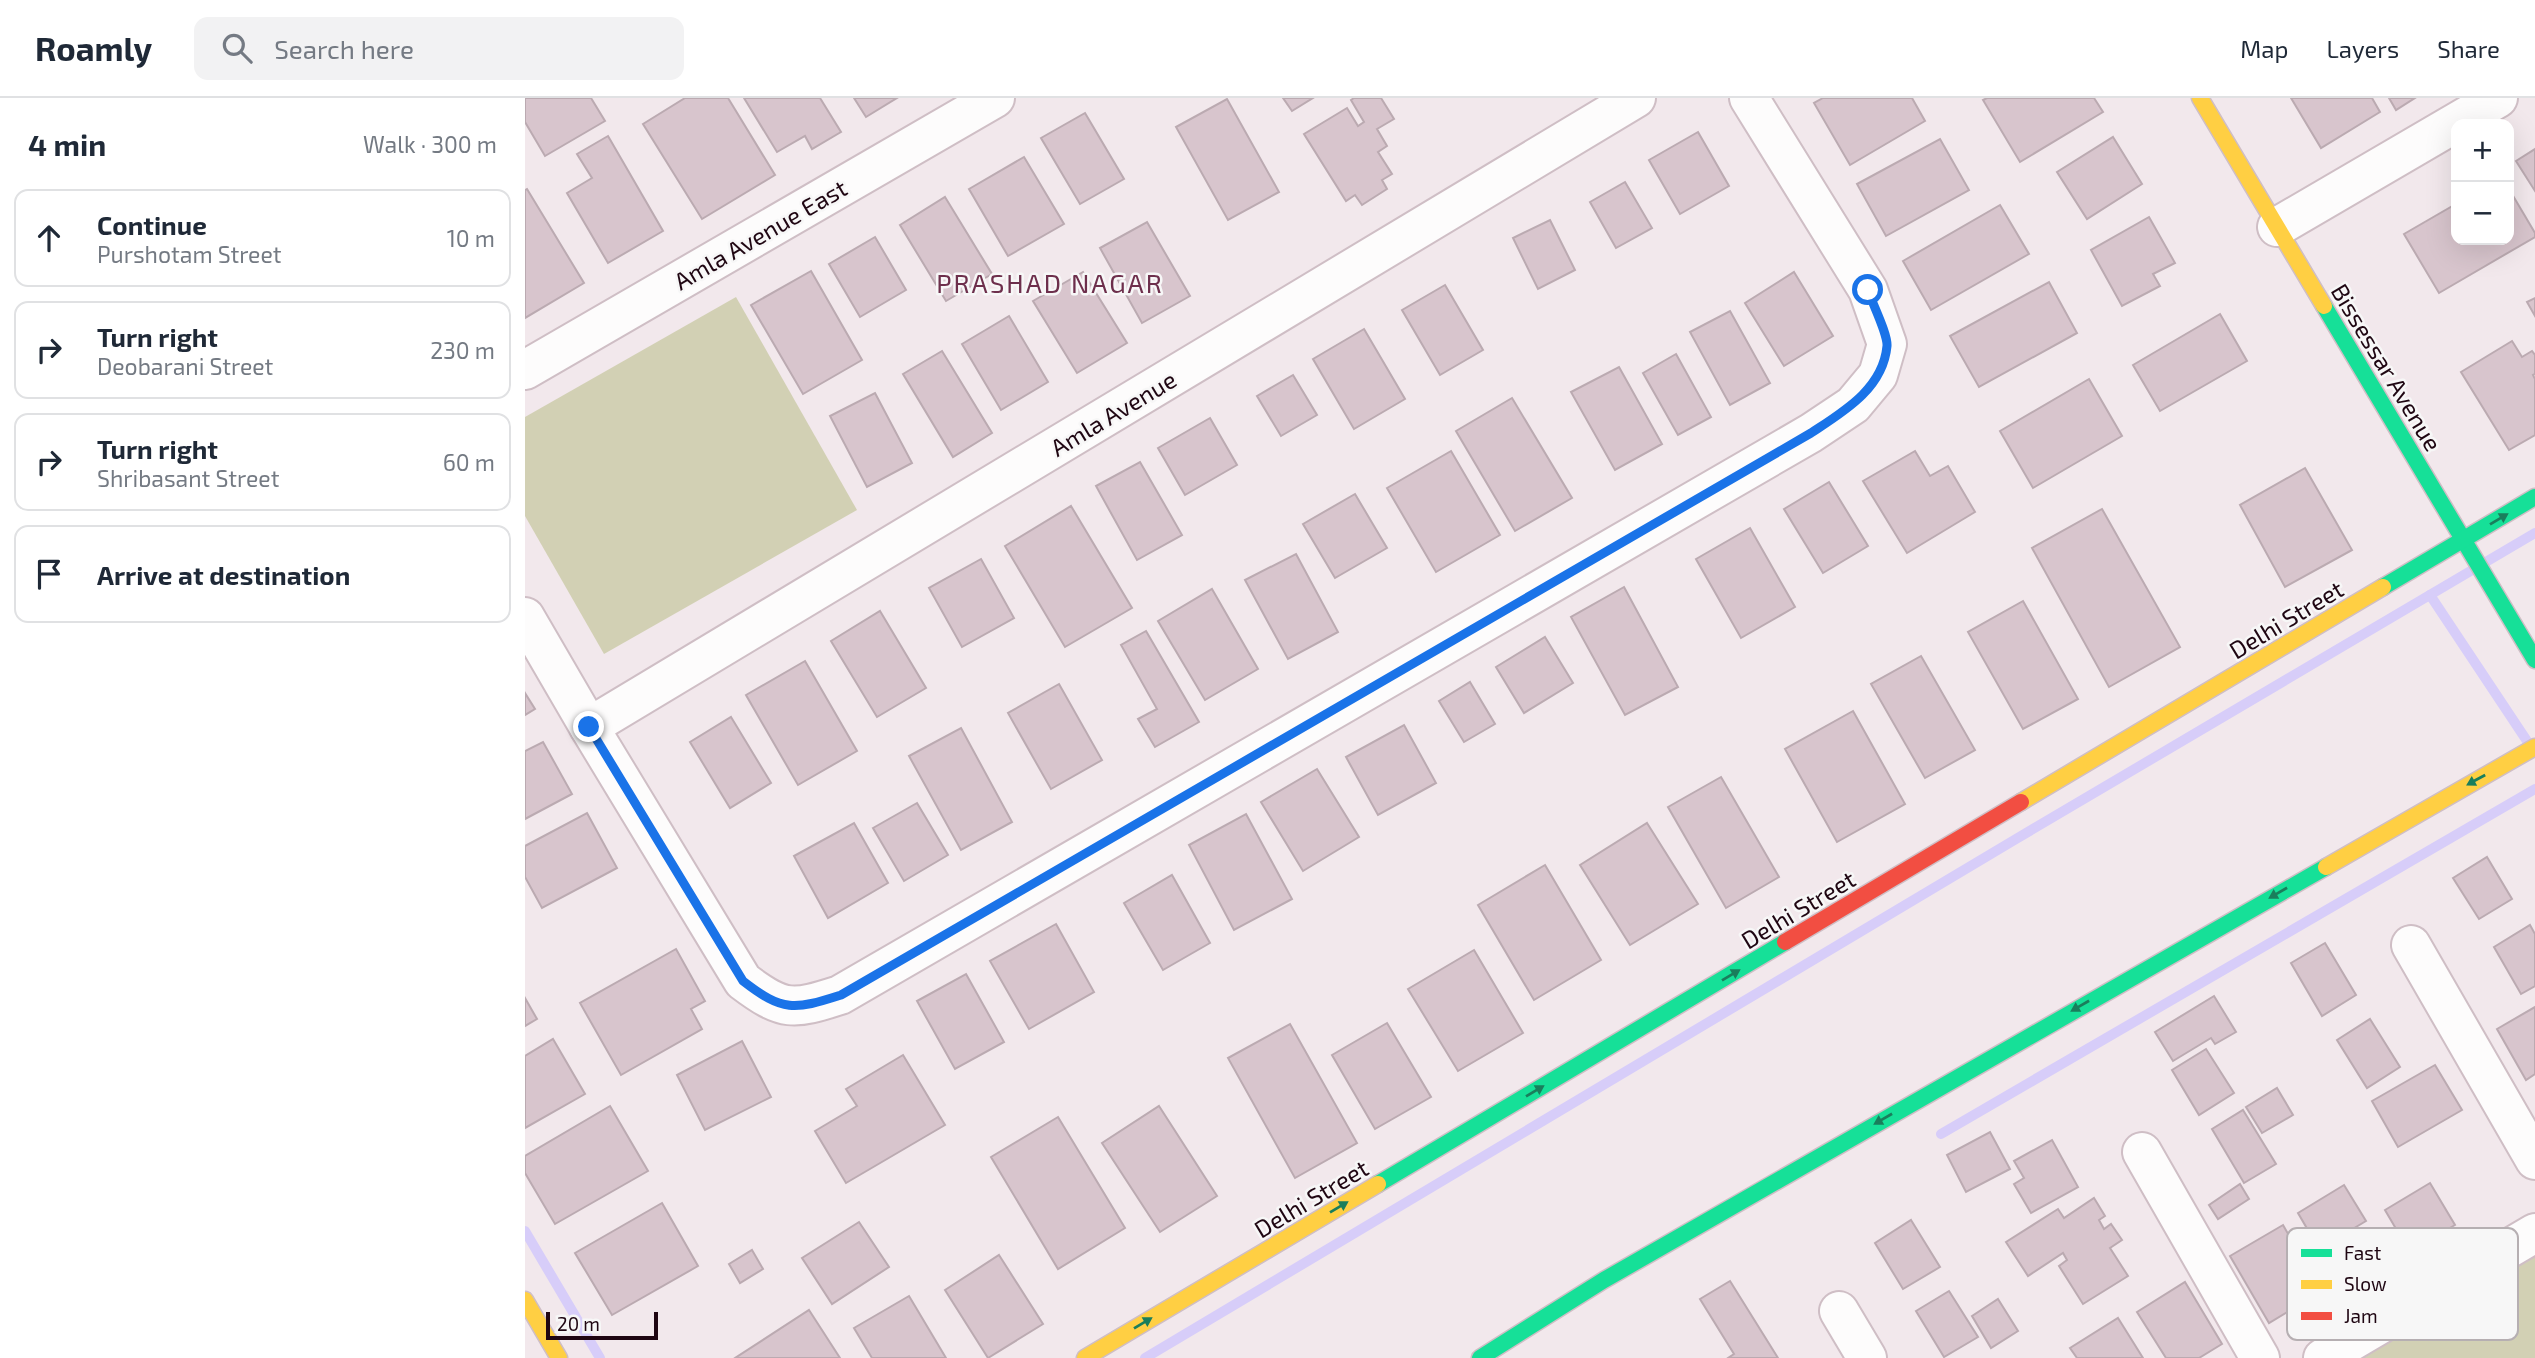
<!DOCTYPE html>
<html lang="en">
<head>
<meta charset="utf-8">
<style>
  :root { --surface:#fff; --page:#f2f2f3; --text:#1f2937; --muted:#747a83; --line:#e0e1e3 }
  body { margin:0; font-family:"Exo 2",sans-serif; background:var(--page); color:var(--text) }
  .controls { position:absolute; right:21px; top:21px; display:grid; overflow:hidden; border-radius:14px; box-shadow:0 7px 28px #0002 }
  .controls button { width:63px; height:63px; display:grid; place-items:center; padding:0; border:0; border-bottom:2px solid var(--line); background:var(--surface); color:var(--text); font:35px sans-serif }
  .scale { position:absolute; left:21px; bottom:18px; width:112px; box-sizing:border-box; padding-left:7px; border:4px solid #1f0612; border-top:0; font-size:19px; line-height:24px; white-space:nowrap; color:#1f0612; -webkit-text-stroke:5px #f7f7f7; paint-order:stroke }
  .stop { position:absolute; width:21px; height:21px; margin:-16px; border:5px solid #1a73e8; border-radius:50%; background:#fff }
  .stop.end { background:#1a73e8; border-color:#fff; box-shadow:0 2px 7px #0008 }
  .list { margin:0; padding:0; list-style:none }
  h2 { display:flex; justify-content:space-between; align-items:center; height:91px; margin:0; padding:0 28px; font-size:30px }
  h2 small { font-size:23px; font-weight:400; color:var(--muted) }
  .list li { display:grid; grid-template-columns:46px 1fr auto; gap:21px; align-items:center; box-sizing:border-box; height:98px; margin:0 14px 14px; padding:0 14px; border:2px solid var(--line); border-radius:14px }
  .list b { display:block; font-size:26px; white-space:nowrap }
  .list p { margin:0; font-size:23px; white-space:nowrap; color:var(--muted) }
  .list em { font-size:23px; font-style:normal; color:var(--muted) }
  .icon { flex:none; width:38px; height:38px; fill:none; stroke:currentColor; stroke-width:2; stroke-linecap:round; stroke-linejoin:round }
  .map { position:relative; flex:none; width:2010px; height:1260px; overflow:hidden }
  header { display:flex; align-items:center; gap:42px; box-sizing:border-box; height:98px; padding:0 35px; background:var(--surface); border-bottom:2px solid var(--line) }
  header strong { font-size:33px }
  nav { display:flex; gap:38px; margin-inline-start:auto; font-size:24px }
  .search { width:490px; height:63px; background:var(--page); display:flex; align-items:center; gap:18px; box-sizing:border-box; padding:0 24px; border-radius:14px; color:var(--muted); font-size:26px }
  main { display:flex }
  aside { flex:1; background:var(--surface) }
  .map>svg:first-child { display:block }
  .green { fill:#d2d0b4 }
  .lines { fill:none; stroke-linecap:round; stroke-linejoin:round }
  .stream { stroke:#d7cdf9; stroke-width:10 }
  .building { fill:#d8c5cd; stroke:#bbaab1; stroke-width:2 }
  .street-casing { stroke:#cfbec5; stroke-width:42 }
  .fast-casing { stroke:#cfbec5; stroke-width:19 }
  .slow-casing { stroke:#cfbec5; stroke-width:19 }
  .jam-casing { stroke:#cfbec5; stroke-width:19 }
  .street { stroke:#fdfcfc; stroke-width:38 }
  .fast { stroke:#16e098; stroke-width:16 }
  .slow { stroke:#ffcf43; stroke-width:16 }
  .jam { stroke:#f24e42; stroke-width:16 }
  .oneway { fill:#1a7e5c }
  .route { stroke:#1a73e8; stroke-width:9 }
  .labels { text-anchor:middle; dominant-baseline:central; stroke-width:5; stroke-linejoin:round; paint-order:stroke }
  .street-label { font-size:24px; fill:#1f0612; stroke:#f7f7f7 }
  .neighbourhood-label { font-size:26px; letter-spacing:2px; fill:#6d2f4c; stroke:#f7f7f7 }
  .key { fill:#f7f7f7; stroke:#b6afb2; stroke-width:2 }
  .key-label { font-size:19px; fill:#1f0612 }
</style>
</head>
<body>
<header>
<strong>Roamly</strong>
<div class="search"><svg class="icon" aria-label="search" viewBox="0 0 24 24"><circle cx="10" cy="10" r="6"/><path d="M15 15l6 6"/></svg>Search here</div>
<nav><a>Map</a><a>Layers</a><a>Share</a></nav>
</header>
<main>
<aside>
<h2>4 min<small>Walk · 300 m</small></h2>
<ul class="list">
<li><svg class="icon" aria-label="ahead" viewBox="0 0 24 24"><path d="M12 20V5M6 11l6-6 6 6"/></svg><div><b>Continue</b><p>Purshotam Street</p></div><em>10 m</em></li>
<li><svg class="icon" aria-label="right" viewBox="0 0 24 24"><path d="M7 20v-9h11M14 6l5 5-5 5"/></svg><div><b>Turn right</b><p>Deobarani Street</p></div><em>230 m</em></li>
<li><svg class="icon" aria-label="right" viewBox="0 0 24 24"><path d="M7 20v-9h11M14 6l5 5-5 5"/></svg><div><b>Turn right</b><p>Shribasant Street</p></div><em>60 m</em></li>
<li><svg class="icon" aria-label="arrive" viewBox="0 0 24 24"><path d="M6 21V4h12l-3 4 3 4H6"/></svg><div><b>Arrive at destination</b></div></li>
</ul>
</aside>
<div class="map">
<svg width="2010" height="1260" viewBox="0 0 2010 1260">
  <rect width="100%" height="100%" fill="#f2e8ec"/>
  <g class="green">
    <path d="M 211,199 L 332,412 L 79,556 L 0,418 L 0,319 Z"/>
    <path d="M 2010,1152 L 2010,1260 L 1826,1260 Z"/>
  </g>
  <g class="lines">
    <g class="stream">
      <path d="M 1905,497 L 2004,646"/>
      <path d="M 1416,1036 L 2010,691"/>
      <path d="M 0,1133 L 75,1260"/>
      <path d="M 620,1260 L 1491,741 L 2010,435"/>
    </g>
  </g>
  <g class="building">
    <path d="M 0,0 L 66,0 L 80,23 L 20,58 L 0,24 Z"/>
    <path d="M 160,0 L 203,0 L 250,77 L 177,121 L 118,26 Z"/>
    <path d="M 219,0 L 295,0 L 316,34 L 287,51 L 280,38 L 252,54 Z"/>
    <path d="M 329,0 L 372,0 L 341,19 Z"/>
    <path d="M 758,0 L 788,0 L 767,13 Z"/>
    <path d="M 829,0 L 856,0 L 869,21 L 852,31 L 862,48 L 853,54 L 867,76 L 857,82 L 862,91 L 837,107 L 830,97 L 821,103 L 779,36 L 822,10 L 833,28 L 839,24 L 826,2 Z"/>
    <path d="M 1298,0 L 1387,0 L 1400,23 L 1325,67 L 1289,5 Z"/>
    <path d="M 1462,0 L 1569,0 L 1578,14 L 1495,64 L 1458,2 Z"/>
    <path d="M 1766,0 L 1847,0 L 1855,14 L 1796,50 Z"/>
    <path d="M 1864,0 L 1890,0 L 1871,12 Z"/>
    <path d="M 702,1 L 754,94 L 703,122 L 651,29 Z"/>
    <path d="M 560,15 L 599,81 L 555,106 L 516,40 Z"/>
    <path d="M 1173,34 L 1204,88 L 1155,116 L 1124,62 Z"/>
    <path d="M 83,38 L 138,133 L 83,165 L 42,95 L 67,80 L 52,56 Z"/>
    <path d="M 1588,39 L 1617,86 L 1562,121 L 1532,74 Z"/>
    <path d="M 1415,41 L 1444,92 L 1361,138 L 1332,86 Z"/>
    <path d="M 2010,51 L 2010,93 L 1991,63 Z"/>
    <path d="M 499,59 L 539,126 L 483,158 L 444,91 Z"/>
    <path d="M 1100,84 L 1127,130 L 1091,150 L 1065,104 Z"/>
    <path d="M 2,91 L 59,185 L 0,220 L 0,92 Z"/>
    <path d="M 1984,91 L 2010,135 L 2010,139 L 1914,195 L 1879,136 L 1931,106 L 1931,142 L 1984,142 Z"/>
    <path d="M 420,99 L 467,176 L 421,203 L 375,127 Z"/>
    <path d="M 1475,107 L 1504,156 L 1406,212 L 1378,163 Z"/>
    <path d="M 1624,119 L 1650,165 L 1628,176 L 1635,188 L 1597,208 L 1566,152 Z"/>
    <path d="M 1025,122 L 1050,172 L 1013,191 L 988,140 Z"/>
    <path d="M 622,124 L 665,198 L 617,225 L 575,150 Z"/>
    <path d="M 350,139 L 381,192 L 335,219 L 304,166 Z"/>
    <path d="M 286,173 L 337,262 L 278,296 L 226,207 Z"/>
    <path d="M 558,174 L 602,245 L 552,275 L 508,203 Z"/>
    <path d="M 1269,174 L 1308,238 L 1259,268 L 1220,205 Z"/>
    <path d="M 1524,184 L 1552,235 L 1454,289 L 1425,238 Z"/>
    <path d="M 920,187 L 958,252 L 915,277 L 877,212 Z"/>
    <path d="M 2010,200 L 2010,218 L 2002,204 Z"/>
    <path d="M 1205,213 L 1245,285 L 1205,307 L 1165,234 Z"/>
    <path d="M 1695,216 L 1722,263 L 1635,313 L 1608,267 Z"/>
    <path d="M 484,218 L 523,284 L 476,312 L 437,246 Z"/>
    <path d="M 839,231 L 880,301 L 829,331 L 788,261 Z"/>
    <path d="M 1987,243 L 1997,259 L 2007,253 L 2010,257 L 2010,276 L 2008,277 L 2010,281 L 2010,337 L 1984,352 L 1936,274 Z"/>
    <path d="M 417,253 L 467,335 L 428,359 L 378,276 Z"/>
    <path d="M 1151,256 L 1186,319 L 1153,337 L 1118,275 Z"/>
    <path d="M 1094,269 L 1137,346 L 1090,372 L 1046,294 Z"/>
    <path d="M 768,277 L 792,317 L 756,338 L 732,298 Z"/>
    <path d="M 1564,281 L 1597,338 L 1508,390 L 1475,333 Z"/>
    <path d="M 350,295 L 387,365 L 342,389 L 305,318 Z"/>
    <path d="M 987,300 L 1047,400 L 990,433 L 931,333 Z"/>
    <path d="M 685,320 L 712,367 L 660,397 L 633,350 Z"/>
    <path d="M 926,353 L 975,437 L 911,474 L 862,390 Z"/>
    <path d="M 1390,353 L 1405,378 L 1423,368 L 1450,414 L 1382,455 L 1338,383 Z"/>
    <path d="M 615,364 L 657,437 L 612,462 L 571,388 Z"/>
    <path d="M 1780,370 L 1827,452 L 1760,489 L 1715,407 Z"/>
    <path d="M 1304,384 L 1343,448 L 1298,475 L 1259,411 Z"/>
    <path d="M 830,396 L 862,450 L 810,480 L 778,426 Z"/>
    <path d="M 546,408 L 607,510 L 540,549 L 480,448 Z"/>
    <path d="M 1577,411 L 1655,549 L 1584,589 L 1507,450 Z"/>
    <path d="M 1225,430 L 1270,509 L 1216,540 L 1171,461 Z"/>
    <path d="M 771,456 L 813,534 L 763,561 L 720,482 Z"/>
    <path d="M 456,461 L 489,520 L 437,549 L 404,490 Z"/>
    <path d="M 1099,489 L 1153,589 L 1100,617 L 1046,519 Z"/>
    <path d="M 687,491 L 733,571 L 680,602 L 633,523 Z"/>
    <path d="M 1498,503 L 1553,601 L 1498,631 L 1443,534 Z"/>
    <path d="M 355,513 L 401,590 L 352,619 L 306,543 Z"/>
    <path d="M 621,533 L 674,624 L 630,649 L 613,621 L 632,611 L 596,547 Z"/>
    <path d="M 1020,539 L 1048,585 L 999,615 L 971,569 Z"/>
    <path d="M 1396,558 L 1450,652 L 1400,680 L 1346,586 Z"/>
    <path d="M 280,563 L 332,653 L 273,687 L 221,597 Z"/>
    <path d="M 945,584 L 970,626 L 939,644 L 914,603 Z"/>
    <path d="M 534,586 L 577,662 L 526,691 L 483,615 Z"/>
    <path d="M 0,595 L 10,611 L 0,617 Z"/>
    <path d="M 1328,613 L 1380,706 L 1312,744 L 1260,651 Z"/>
    <path d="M 206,619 L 246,685 L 205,710 L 165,644 Z"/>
    <path d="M 879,627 L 911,685 L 853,717 L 821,659 Z"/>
    <path d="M 436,630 L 487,724 L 436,752 L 384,658 Z"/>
    <path d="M 18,644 L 47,696 L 0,721 L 0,653 Z"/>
    <path d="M 792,671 L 834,739 L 778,773 L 736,704 Z"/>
    <path d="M 1196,679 L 1254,779 L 1201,810 L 1143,709 Z"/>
    <path d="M 392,705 L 423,757 L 379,783 L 348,730 Z"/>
    <path d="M 62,715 L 92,770 L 17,810 L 0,779 L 0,748 Z"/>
    <path d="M 721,716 L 767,801 L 709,832 L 664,747 Z"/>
    <path d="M 329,725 L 363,785 L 303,820 L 269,758 Z"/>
    <path d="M 1122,725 L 1173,806 L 1105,847 L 1055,767 Z"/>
    <path d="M 1962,759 L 1987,801 L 1954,821 L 1928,780 Z"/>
    <path d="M 1020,767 L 1076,862 L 1009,902 L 953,807 Z"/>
    <path d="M 647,777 L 685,845 L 638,872 L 599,805 Z"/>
    <path d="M 531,826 L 569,894 L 504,931 L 465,863 Z"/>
    <path d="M 2005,827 L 2010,836 L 2010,888 L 1996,896 L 1969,849 Z"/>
    <path d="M 1800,845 L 1831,897 L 1797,918 L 1766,865 Z"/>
    <path d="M 151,851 L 180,903 L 166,911 L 177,931 L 96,977 L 55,905 Z"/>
    <path d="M 949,852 L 998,935 L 933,973 L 883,891 Z"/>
    <path d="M 441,876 L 479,944 L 430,971 L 392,903 Z"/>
    <path d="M 1689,898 L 1711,934 L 1690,946 L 1686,940 L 1648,963 L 1630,934 Z"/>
    <path d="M 0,900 L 12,921 L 0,928 Z"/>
    <path d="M 2010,909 L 2010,976 L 2001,982 L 1972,931 Z"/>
    <path d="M 1845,921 L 1875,969 L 1842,990 L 1812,942 Z"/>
    <path d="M 862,925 L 906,999 L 850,1031 L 807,957 Z"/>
    <path d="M 765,926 L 832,1045 L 770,1080 L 703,960 Z"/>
    <path d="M 28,941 L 60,996 L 0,1030 L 0,958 Z"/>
    <path d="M 217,943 L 246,999 L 180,1032 L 152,977 Z"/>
    <path d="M 1681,951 L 1709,995 L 1674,1017 L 1647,972 Z"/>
    <path d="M 378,957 L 420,1027 L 321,1085 L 290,1033 L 332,1008 L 321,991 Z"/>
    <path d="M 1910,967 L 1937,1012 L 1873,1049 L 1847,1003 Z"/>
    <path d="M 1752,990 L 1768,1017 L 1737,1035 L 1721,1009 Z"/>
    <path d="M 85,1008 L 123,1073 L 30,1126 L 0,1075 L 0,1058 Z"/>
    <path d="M 634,1008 L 692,1098 L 635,1134 L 577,1045 Z"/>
    <path d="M 1718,1012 L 1751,1066 L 1719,1085 L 1687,1031 Z"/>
    <path d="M 533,1019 L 600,1130 L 533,1171 L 466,1059 Z"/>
    <path d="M 1465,1034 L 1485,1071 L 1441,1094 L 1422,1057 Z"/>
    <path d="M 1527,1042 L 1553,1089 L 1506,1115 L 1489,1086 L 1499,1080 L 1489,1063 Z"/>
    <path d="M 1905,1085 L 1930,1127 L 1884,1153 L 1860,1112 Z"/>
    <path d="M 1715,1086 L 1724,1101 L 1693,1121 L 1684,1107 Z"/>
    <path d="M 1819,1087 L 1841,1123 L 1794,1151 L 1773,1115 Z"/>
    <path d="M 1569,1100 L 1580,1118 L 1574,1122 L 1579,1131 L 1586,1126 L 1597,1142 L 1585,1150 L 1603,1178 L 1558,1206 L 1534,1168 L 1542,1162 L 1538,1155 L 1503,1178 L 1481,1144 L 1533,1111 L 1539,1120 Z"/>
    <path d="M 137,1105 L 173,1168 L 87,1217 L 50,1155 Z"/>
    <path d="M 1386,1122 L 1415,1169 L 1378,1191 L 1350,1145 Z"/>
    <path d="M 334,1124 L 364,1169 L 307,1206 L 277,1160 Z"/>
    <path d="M 1758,1127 L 1796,1194 L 1744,1225 L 1705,1158 Z"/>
    <path d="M 227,1152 L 238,1171 L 215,1185 L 204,1166 Z"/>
    <path d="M 474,1157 L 518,1226 L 463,1260 L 420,1192 Z"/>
    <path d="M 1205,1183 L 1253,1260 L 1203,1260 L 1209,1256 L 1175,1201 Z"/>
    <path d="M 1660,1184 L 1697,1246 L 1674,1260 L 1641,1260 L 1612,1214 Z"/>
    <path d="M 1424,1193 L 1453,1239 L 1419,1259 L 1391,1213 Z"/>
    <path d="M 384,1198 L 421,1260 L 347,1260 L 329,1230 Z"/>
    <path d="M 1473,1201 L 1493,1233 L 1466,1250 L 1447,1218 Z"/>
    <path d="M 284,1212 L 315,1260 L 210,1260 Z"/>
    <path d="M 1593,1220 L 1618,1260 L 1552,1260 L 1545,1250 Z"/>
  </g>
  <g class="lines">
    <g class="street-casing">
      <g id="street">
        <path d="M 1752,129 L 1973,0"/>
        <path d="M 0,272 L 470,0"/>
        <path d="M 0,519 L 64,629 L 218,883 C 259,914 268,912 315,897 L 1286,335 L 1328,307 L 1353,277 L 1362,246 L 1343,192 L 1224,0"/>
        <path d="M 64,629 L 1111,0"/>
        <path d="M 1886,847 L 2010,1062"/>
        <path d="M 1617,1054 L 1735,1260"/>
        <path d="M 1314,1213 L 1342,1260"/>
        <path d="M 1798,1260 L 2010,1135"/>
      </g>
    </g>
    <g class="fast-casing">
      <g id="fast">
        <path d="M 1799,208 L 2010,562"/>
        <path d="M 1858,489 L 2010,399"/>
        <path d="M 853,1086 L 1260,844"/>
        <path d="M 955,1260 L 1079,1182 L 1801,769"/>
      </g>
    </g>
    <g class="slow-casing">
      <g id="slow">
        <path d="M 1675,0 L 1799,208"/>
        <path d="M 1496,704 L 1858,489"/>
        <path d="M 1801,769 L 2010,649"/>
        <path d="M 0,1202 L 34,1260"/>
        <path d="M 560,1260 L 853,1086"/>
      </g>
    </g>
    <g class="jam-casing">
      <path id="jam" d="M 1260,844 L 1496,704"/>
    </g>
    <use href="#street" class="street"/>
    <use href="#fast" class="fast"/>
    <use href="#slow" class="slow"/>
    <use href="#jam" class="jam"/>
  </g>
  <defs><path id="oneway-solid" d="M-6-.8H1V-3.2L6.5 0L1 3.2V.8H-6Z" transform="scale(1.75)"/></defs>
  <g class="oneway">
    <use href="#oneway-solid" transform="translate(1974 421) rotate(-31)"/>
    <use href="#oneway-solid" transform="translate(1951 682) rotate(151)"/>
    <use href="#oneway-solid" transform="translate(1753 795) rotate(150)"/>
    <use href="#oneway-solid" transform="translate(1206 877) rotate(-31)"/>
    <use href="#oneway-solid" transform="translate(1555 908) rotate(150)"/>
    <use href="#oneway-solid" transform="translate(1010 993) rotate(-31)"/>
    <use href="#oneway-solid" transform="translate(1358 1021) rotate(150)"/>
    <use href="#oneway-solid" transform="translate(814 1109) rotate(-31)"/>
    <use href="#oneway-solid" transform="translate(618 1225) rotate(-31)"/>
  </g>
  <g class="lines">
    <path class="route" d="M 64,629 L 218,883 C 258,914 269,912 316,897 L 1286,335 C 1318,314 1358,291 1362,248 C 1363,236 1347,205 1343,192"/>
  </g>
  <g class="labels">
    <g class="street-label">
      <text transform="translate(235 136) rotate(-30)">Amla Avenue East</text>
      <text transform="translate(1862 269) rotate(59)">Bissessar Avenue</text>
      <text transform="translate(588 315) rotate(-31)">Amla Avenue</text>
      <text transform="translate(1761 521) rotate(-31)">Delhi Street</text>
      <text transform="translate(1273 811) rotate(-31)">Delhi Street</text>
      <text transform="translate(786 1100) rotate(-31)">Delhi Street</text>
    </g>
    <g class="neighbourhood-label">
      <text x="525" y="184">PRASHAD NAGAR</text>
    </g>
  </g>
  <rect x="1762" y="1130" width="231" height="112" rx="10" class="key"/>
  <rect x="1776" y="1151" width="31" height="8" fill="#16e098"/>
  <rect x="1776" y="1182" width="31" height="9" fill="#ffcf43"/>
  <rect x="1776" y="1214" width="31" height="8" fill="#f24e42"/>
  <g class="key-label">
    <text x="1819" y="1162">Fast</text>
    <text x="1819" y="1193">Slow</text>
    <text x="1819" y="1225">Jam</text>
  </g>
</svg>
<div class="controls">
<button>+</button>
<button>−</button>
</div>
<div class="scale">20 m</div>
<div class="stop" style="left:1343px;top:192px"></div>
<div class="stop end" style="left:64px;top:629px"></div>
</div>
</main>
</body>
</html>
